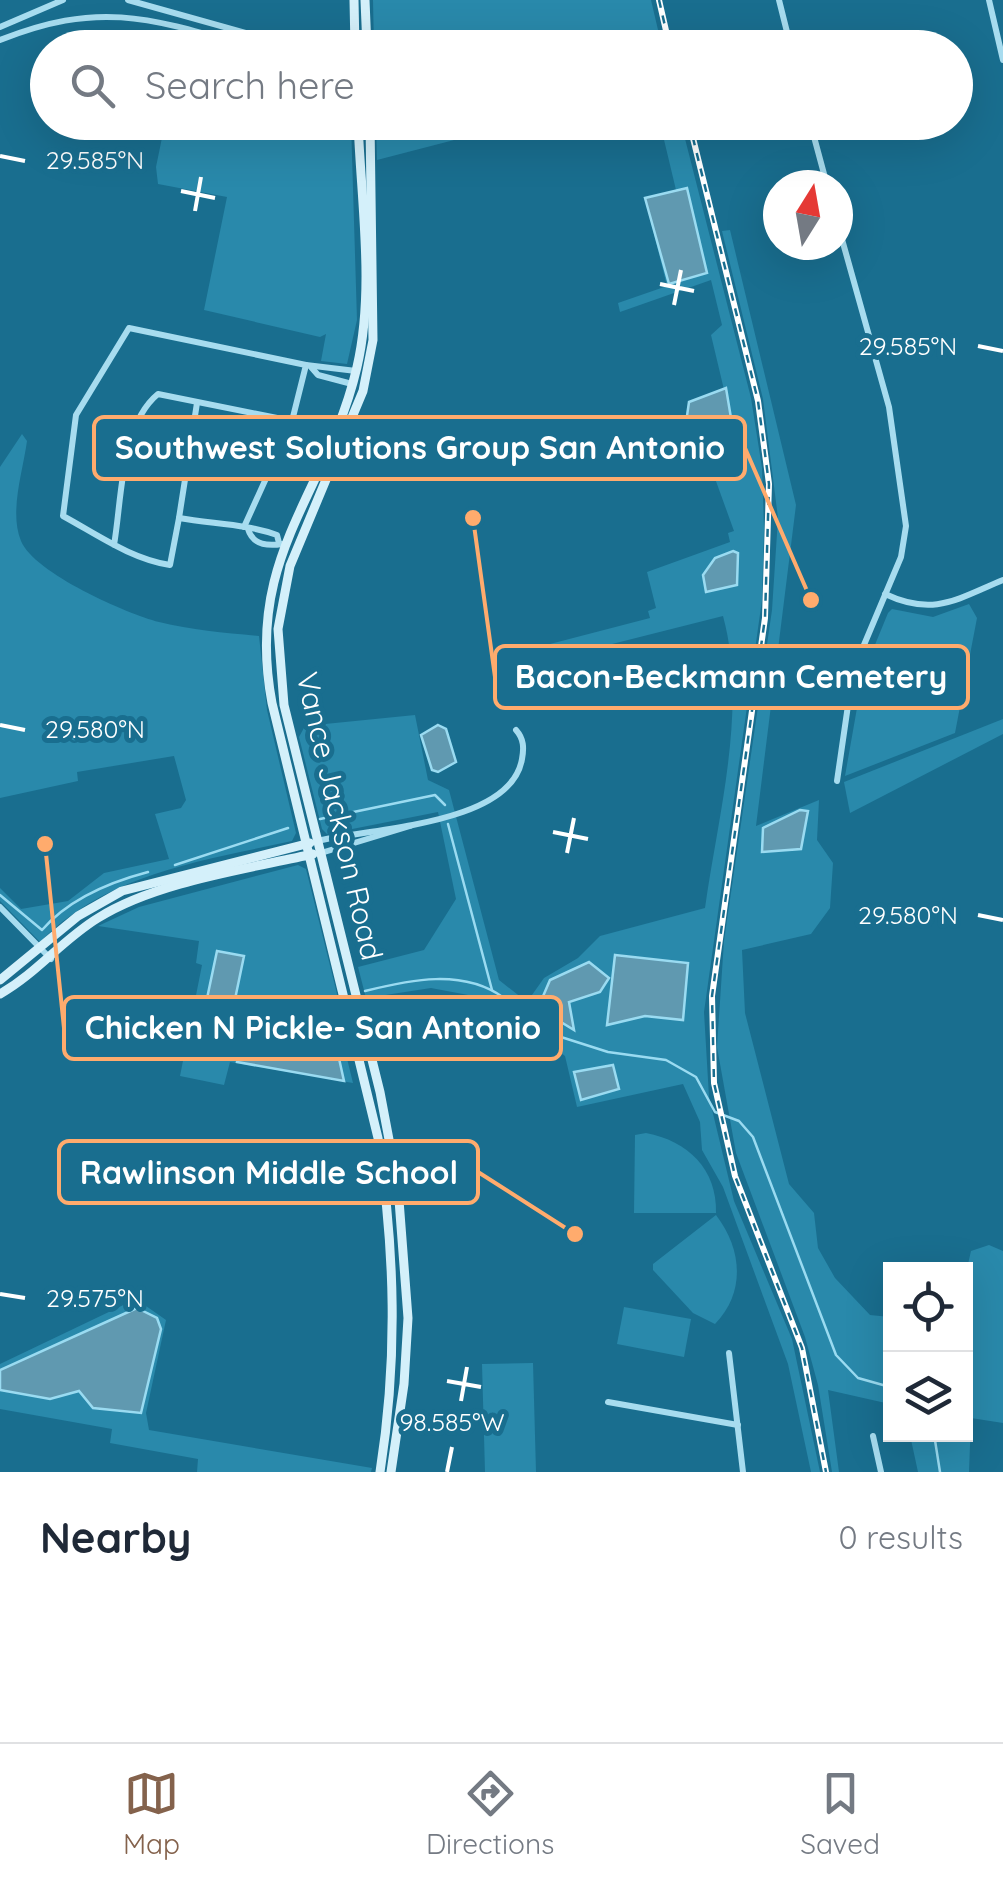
<!DOCTYPE html>
<html lang="en">
<head>
<meta charset="utf-8">
<style>
  :root { --surface:#fff; --page:#f2f2f3; --text:#1f2937; --muted:#747a83; --line:#e0e1e3; --accent:#84624c }
  body { margin:0; font-family:Quicksand,sans-serif; background:var(--page); color:var(--text) }
  .controls { position:absolute; right:30px; bottom:30px; display:grid; overflow:hidden; border-radius:0px; box-shadow:0 10px 40px #0002 }
  .controls button { width:90px; height:90px; display:grid; place-items:center; padding:0; border:0; border-bottom:2px solid var(--line); background:var(--surface); color:var(--text); font:50px sans-serif }
  .compass { position:absolute; left:763px; top:170px; width:90px; height:90px; border-radius:50%; background:var(--surface); box-shadow:0 10px 40px #0002; rotate:11deg }
  .list { margin:0; padding:0; list-style:none }
  h2 { display:flex; justify-content:space-between; align-items:center; height:130px; margin:0; padding:0 40px; font-size:42px }
  h2 small { font-size:32px; font-weight:400; color:var(--muted) }
  .icon { flex:none; width:55px; height:55px; fill:none; stroke:currentColor; stroke-width:2; stroke-linecap:round; stroke-linejoin:round }
  .map { position:relative; flex:none; width:1003px; height:1472px; overflow:hidden }
  .search { position:absolute; background:var(--surface); box-shadow:0 10px 40px #0002; left:30px; right:30px; top:30px; height:110px; display:flex; align-items:center; gap:25px; box-sizing:border-box; padding:0 35px; border-radius:55px; color:var(--muted); font-size:38px }
  .sheet { height:270px; background:var(--surface) }
  nav { display:flex; justify-content:space-around; align-items:center; box-sizing:border-box; height:140px; border-top:2px solid var(--line); background:var(--surface); font-size:28px; color:var(--muted) }
  nav a { display:grid; justify-items:center; gap:5px }
  nav .on { color:var(--accent) }
  .map>svg:first-child { display:block }
  .green { fill:#2989ab }
  .water { fill:#6099b0; stroke:#9adbf1; stroke-width:2.5 }
  .lines { fill:none; stroke-linecap:round; stroke-linejoin:round }
  .stream { stroke:#9adbf1; stroke-width:2.5 }
  .street { stroke:#a7dcef; stroke-width:6 }
  .secondary { stroke:#d4f0fa; stroke-width:9 }
  .rail-casing { stroke:#fff; stroke-width:6 }
  .rail { stroke:#196e8f; stroke-width:2.5; stroke-dasharray:8; stroke-linecap:butt }
  .ticks { fill:none; stroke:#fff; stroke-width:4 }
  .labels { text-anchor:middle; dominant-baseline:central; stroke-width:10; stroke-linejoin:round; paint-order:stroke }
  .street-label { font-size:30px; fill:#fff; stroke:#196e8f }
  .ticks-label { font-size:25px; text-anchor:middle; fill:#fff; stroke:#196e8f; stroke-width:10; stroke-linejoin:round; paint-order:stroke }
  .leader { fill:none; stroke:#ffab6d; stroke-width:4 }
  .callout-dot { fill:#ffab6d; stroke:#196e8f; stroke-width:4 }
  .callout { fill:#196e8f; stroke:#ffab6d; stroke-width:4 }
  .callout-label { font-size:32px; text-anchor:middle; font-weight:bold; fill:#fff }
</style>
</head>
<body>
<div class="map">
<svg width="1003" height="1472" viewBox="0 0 1003 1472">
  <rect width="100%" height="100%" fill="#196e8f"/>
  <g class="green">
    <path d="M 373,0 L 651,0 L 662,47 L 374,47 Z"/>
    <path d="M 165,123 L 351,123 L 357,320 L 347,364 L 321,361 L 326,334 L 320,337 L 204,310 L 227,197 L 158,184 L 156,167 Z"/>
    <path d="M 376,123 L 376,122 L 520,123 L 377,160 Z"/>
    <path d="M 660,123 L 681,123 L 751,398 L 762,468 L 764,529 L 762,600 L 704,1012 L 709,1097 L 734,1201 L 792,1339 L 820,1472 L 811,1472 L 788,1364 L 723,1187 L 702,1150 L 700,1122 L 683,1084 L 577,1107 L 565,1056 L 484,998 L 431,988 L 366,998 L 358,967 L 424,950 L 456,899 L 438,812 L 327,834 L 322,829 L 299,737 L 305,726 L 415,715 L 428,780 L 449,790 L 499,980 L 527,1002 L 544,978 L 578,958 L 600,936 L 705,908 C 718,815 748,708 723,616 L 533,664 L 534,707 L 529,706 L 527,650 L 650,618 L 648,611 L 656,608 L 647,572 L 730,542 L 728,533 L 734,531 L 704,448 L 735,436 L 711,335 L 722,325 L 711,280 L 620,312 L 618,303 L 667,286 L 645,198 L 676,190 Z"/>
    <path d="M 730,230 L 796,505 L 756,826 L 819,800 L 817,840 L 833,863 L 830,908 L 811,934 L 742,950 L 745,1013 L 789,1184 L 814,1213 L 818,1248 L 835,1278 L 870,1315 L 890,1317 L 890,1404 L 828,1390 L 839,1472 L 832,1472 L 818,1385 L 805,1337 L 736,1153 L 717,1047 L 724,941 L 772,610 L 778,518 L 763,399 L 722,231 Z"/>
    <path d="M 22,434 L 27,441 C 23,471 9,512 21,541 C 34,573 127,614 159,622 C 192,630 226,633 259,636 L 267,710 L 296,833 L 292,841 C 202,861 107,873 40,942 L 0,901 L 0,888 L 21,909 L 68,901 L 104,873 L 169,859 L 155,814 L 181,808 L 186,800 L 174,756 L 77,772 L 78,781 L 0,798 L 0,467 Z"/>
    <path d="M 969,604 L 977,618 L 955,733 L 845,776 L 863,674 L 888,613 L 892,609 L 933,617 Z"/>
    <path d="M 1003,719 L 1003,734 L 850,813 L 844,782 Z"/>
    <path d="M 298,865 L 306,869 L 347,1034 L 341,1034 L 353,1083 L 230,1062 L 224,1085 L 180,1076 L 202,965 L 196,963 L 199,941 L 98,926 L 139,907 Z"/>
    <path d="M 646,1133 C 688,1141 717,1169 716,1213 L 634,1213 L 635,1135 Z"/>
    <path d="M 716,1215 C 742,1249 746,1292 715,1324 L 693,1313 L 653,1270 L 653,1264 Z"/>
    <path d="M 989,1245 L 1003,1251 L 1003,1423 L 971,1418 L 969,1472 L 918,1472 L 910,1435 L 966,1434 L 966,1273 L 971,1251 Z"/>
    <path d="M 136,1299 L 166,1320 L 146,1413 L 149,1430 L 372,1468 L 371,1472 L 197,1472 L 198,1459 L 110,1443 L 112,1429 L 0,1409 L 0,1364 Z"/>
    <path d="M 624,1307 L 691,1319 L 684,1357 L 617,1344 Z"/>
    <path d="M 533,1363 L 536,1472 L 485,1472 L 482,1364 Z"/>
  </g>
  <g class="water">
    <path d="M 687,188 L 707,273 L 669,284 L 645,198 Z"/>
    <path d="M 726,388 L 734,436 L 658,463 L 658,447 C 671,437 674,423 687,416 L 689,402 Z"/>
    <path d="M 733,551 L 738,553 L 737,585 L 706,592 L 703,575 L 715,558 Z"/>
    <path d="M 438,725 L 446,729 L 456,762 L 438,772 L 432,770 L 421,735 Z"/>
    <path d="M 800,810 L 808,811 L 801,849 L 762,852 L 763,828 Z"/>
    <path d="M 217,951 L 244,956 L 224,1052 L 197,1046 Z"/>
    <path d="M 615,955 L 688,963 L 683,1020 L 645,1016 L 607,1025 Z"/>
    <path d="M 589,962 L 609,978 L 600,992 L 569,1002 L 574,1030 L 538,1008 L 550,980 Z"/>
    <path d="M 245,1020 L 334,1036 L 344,1081 L 237,1062 Z"/>
    <path d="M 613,1065 L 619,1089 L 581,1100 L 574,1072 Z"/>
    <path d="M 137,1308 L 157,1318 L 161,1329 L 141,1413 L 93,1408 L 79,1391 L 50,1399 L 0,1390 L 0,1370 Z"/>
  </g>
  <g class="lines">
    <g class="stream">
      <path d="M 320,819 L 435,795 L 445,805"/>
      <path d="M 448,824 L 492,990"/>
      <path d="M 175,865 L 288,828"/>
      <path d="M 0,895 L 42,930 C 68,900 110,882 148,872"/>
      <path d="M 365,991 C 409,980 463,968 504,998"/>
      <path d="M 331,1002 L 336,997"/>
      <path d="M 515,1006 L 561,1037 L 608,1052 L 666,1060 L 696,1077 L 715,1112 L 739,1121 L 753,1137 L 836,1355 L 858,1378 L 890,1387"/>
      <path d="M 934,1434 L 940,1472"/>
    </g>
    <g class="street">
      <path d="M 128,0 L 260,37 L 366,38"/>
      <path d="M 779,0 L 791,48"/>
      <path d="M 989,0 L 1003,60"/>
      <path d="M 0,27 L 63,0"/>
      <path d="M 0,40 C 101,0 151,18 253,48"/>
      <path d="M 810,122 L 827,185"/>
      <path d="M 306,365 L 356,371"/>
      <path d="M 311,367 L 318,375 L 352,384"/>
      <path d="M 188,460 L 267,475"/>
      <path d="M 179,518 L 197,403"/>
      <path d="M 244,527 L 292,421"/>
      <path d="M 248,529 C 253,546 269,546 282,544"/>
      <path d="M 114,545 C 122,500 120,425 158,394 L 292,421 L 306,365 L 129,328 L 76,415 L 63,516 C 98,535 131,559 170,565 L 179,518 C 213,524 247,524 277,535 L 279,543"/>
      <path d="M 885,594 C 934,617 957,599 1003,580"/>
      <path d="M 837,781 L 853,671 L 901,557 L 906,526 L 889,407 L 838,225"/>
      <path d="M 317,841 C 372,828 511,825 522,759 C 524,748 524,739 516,730"/>
      <path d="M 321,853 L 410,826"/>
      <path d="M 0,907 L 51,959"/>
      <path d="M 729,1353 L 743,1472"/>
      <path d="M 608,1402 L 738,1425"/>
      <path d="M 873,1436 L 881,1472"/>
    </g>
    <g class="secondary">
      <path d="M 354,0 L 355,48"/>
      <path d="M 365,0 L 367,48"/>
      <path d="M 358,122 C 361,202 375,289 357,367 C 327,495 244,555 272,703 L 378,1138 C 395,1251 398,1359 380,1472"/>
      <path d="M 370,122 L 373,340 L 363,391 L 290,566 L 278,629 L 284,705 L 380,1092 L 398,1187 L 408,1318 L 404,1384 L 391,1472"/>
      <path d="M 0,980 L 78,916 L 122,891 L 310,843"/>
      <path d="M 0,994 C 37,973 62,940 98,918 C 155,882 247,869 313,854"/>
    </g>
    <g class="rail-casing">
      <g id="rail">
        <path d="M 659,0 L 670,48"/>
        <path d="M 689,122 L 758,401 L 769,484 L 765,618 L 712,996 L 714,1083 L 735,1176 L 802,1348 L 826,1472"/>
      </g>
    </g>
    <use href="#rail" class="rail"/>
  </g>
  <path class="ticks" d="M 0,156 L 25,161M 181,191 L 215,198M 195,211 L 201,177M 660,284 L 694,291M 674,305 L 681,270M 978,346 L 1003,351M 0,725 L 25,730M 553,832 L 588,839M 567,853 L 574,818M 978,915 L 1003,920M 0,1294 L 25,1298M 447,1381 L 481,1387M 461,1401 L 467,1367M 447,1472 L 452,1447"/>
  <g class="labels">
    <g class="street-label">
      <text transform="translate(340 816) rotate(77)">Vance Jackson Road</text>
    </g>
  </g>
  <g class="ticks-label">
    <text x="95" y="169">29.585°N</text>
    <text x="908" y="355">29.585°N</text>
    <text x="95" y="738">29.580°N</text>
    <text x="908" y="924">29.580°N</text>
    <text x="95" y="1307">29.575°N</text>
    <text x="452" y="1431">98.585°W</text>
  </g>
  <path class="leader" d="M811 600L745 448M473 518L495 677M45 844L64 1028M575 1234L478 1172"/>
  <g class="callout-dot">
    <circle cx="811" cy="600" r="10"/>
    <circle cx="473" cy="518" r="10"/>
    <circle cx="45" cy="844" r="10"/>
    <circle cx="575" cy="1234" r="10"/>
  </g>
  <g class="callout">
    <rect x="94" y="417" width="651" height="62" rx="10"/>
    <rect x="495" y="646" width="473" height="62" rx="10"/>
    <rect x="64" y="997" width="497" height="62" rx="10"/>
    <rect x="59" y="1141" width="419" height="62" rx="10"/>
  </g>
  <g class="callout-label">
    <text x="420" y="459">Southwest Solutions Group San Antonio</text>
    <text x="731" y="688">Bacon-Beckmann Cemetery</text>
    <text x="313" y="1039">Chicken N Pickle- San Antonio</text>
    <text x="269" y="1184">Rawlinson Middle School</text>
  </g>
</svg>
<div class="controls">
<button><svg class="icon" aria-label="locate" viewBox="0 0 24 24"><circle cx="12" cy="12" r="6"/><path d="M12 2v4M12 18v4M2 12h4M18 12h4"/></svg></button>
<button><svg class="icon" aria-label="layers" viewBox="0 0 24 24"><path d="M12 4l9 5-9 5-9-5zM3 14l9 5 9-5"/></svg></button>
</div>
<svg class="compass" viewBox="-18 -18 36 36"><path d="M0-13l5 13h-10z" fill="#e53935"/><path d="M0 13l5-13h-10z" fill="#747a83"/></svg>
<div class="search"><svg class="icon" aria-label="search" viewBox="0 0 24 24"><circle cx="10" cy="10" r="6"/><path d="M15 15l6 6"/></svg>Search here</div>
</div>
<section class="sheet">
<h2>Nearby<small>0 results</small></h2>
<ul class="list">
</ul>
</section>
<nav>
<a class="on"><svg class="icon" aria-label="map" viewBox="0 0 24 24"><path d="M3 6l6-2 6 2 6-2v14l-6 2-6-2-6 2zM9 4v14M15 6v14"/></svg>Map</a>
<a><svg class="icon" aria-label="directions" viewBox="0 0 24 24"><path d="M12 3l9 9-9 9-9-9zM9 14v-3h6M13 9l2 2-2 2"/></svg>Directions</a>
<a><svg class="icon" aria-label="saved" viewBox="0 0 24 24"><path d="M7 4h10v16l-5-4-5 4z"/></svg>Saved</a>
</nav>
</body>
</html>
